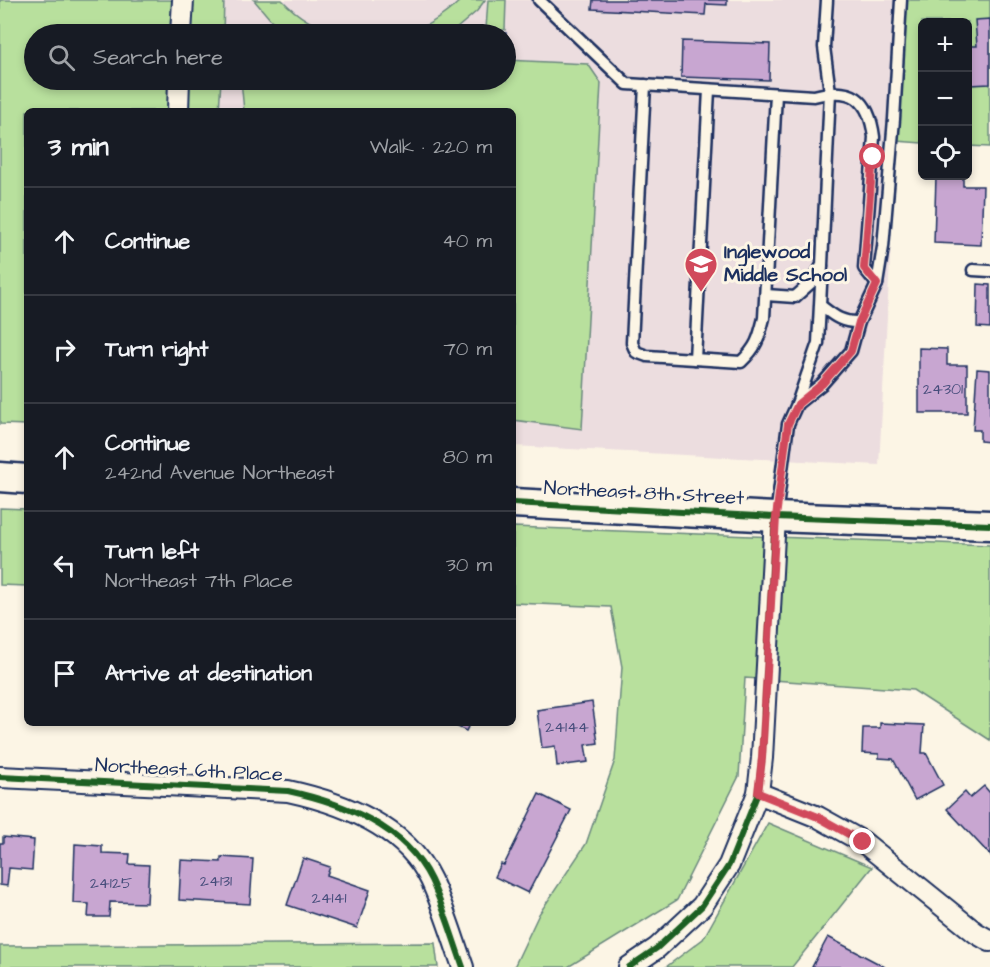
<!DOCTYPE html>
<html lang="en">
<head>
<meta charset="utf-8">
<style>
  :root { --surface:#171b24; --page:#20242c; --text:#f1f3f6; --muted:#9ea1a6; --line:#363941 }
  body { margin:0; font-family:"Architects Daughter",sans-serif; background:var(--page); color:var(--text) }
  .controls { position:absolute; right:18px; top:18px; display:grid; overflow:hidden; border-radius:9px; box-shadow:0 3px 9px #0003 }
  .controls button { width:54px; height:54px; display:grid; place-items:center; padding:0; border:0; border-bottom:2px solid var(--line); background:var(--surface); color:var(--text); font:30px sans-serif }
  .stop { position:absolute; width:18px; height:18px; margin:-14px; border:4px solid #d1495b; border-radius:50%; background:#fff }
  .stop.end { background:#d1495b; border-color:#fff; box-shadow:0 2px 6px #0008 }
  .list { margin:0; padding:0; list-style:none }
  h2 { display:flex; justify-content:space-between; align-items:center; height:78px; margin:0; padding:0 24px; font-size:26px }
  h2 small { font-size:20px; font-weight:400; color:var(--muted) }
  .list li { display:grid; grid-template-columns:39px 1fr auto; gap:18px; align-items:center; box-sizing:border-box; height:108px; padding:0 24px; border-top:2px solid var(--line) }
  .list b { display:block; font-size:22px; white-space:nowrap }
  .list p { margin:0; font-size:20px; white-space:nowrap; color:var(--muted) }
  .list em { font-size:20px; font-style:normal; color:var(--muted) }
  .icon { flex:none; width:33px; height:33px; fill:none; stroke:currentColor; stroke-width:2; stroke-linecap:round; stroke-linejoin:round }
  .map { position:relative; flex:none; width:990px; height:967px; overflow:hidden }
  .search { position:absolute; background:var(--surface); box-shadow:0 3px 9px #0003; left:24px; top:24px; width:492px; height:66px; display:flex; align-items:center; gap:15px; box-sizing:border-box; padding:0 21px; border-radius:33px; color:var(--muted); font-size:22px }
  .panel { position:absolute; background:var(--surface); box-shadow:0 3px 9px #0003; left:24px; top:108px; width:492px; height:618px; border-radius:9px }
  .map>svg:first-child { display:block }
  .built { fill:#ecdddf }
  .green { fill:#b8e09d; stroke:#6a887e; stroke-width:1.5 }
  .building { fill:#c8a6d1; stroke:#1b2f5e; stroke-width:1.5 }
  .lines { fill:none; stroke-linecap:round; stroke-linejoin:round }
  .lane-casing { stroke:#1b2f5e; stroke-width:15 }
  .street-casing { stroke:#1b2f5e; stroke-width:24 }
  .secondary-casing { stroke:#1b2f5e; stroke-width:33 }
  .lane { stroke:#fcf5e5; stroke-width:10 }
  .street { stroke:#fcf5e5; stroke-width:20 }
  .secondary { stroke:#fcf5e5; stroke-width:28 }
  .cycleway-casing { stroke:#fcf5e5; stroke-width:10 }
  .cycleway { stroke:#1b5e20; stroke-width:6 }
  .route { stroke:#d1495b; stroke-width:8 }
  .labels { text-anchor:middle; dominant-baseline:central; stroke-width:6; stroke-linejoin:round; paint-order:stroke }
  .number-label { font-size:16px; fill:#464d7b }
  .poi-label { font-size:20px; font-weight:bold; fill:#1b2f5e; stroke:#fcf5e5; text-anchor:start }
  .street-label { font-size:20px; fill:#1b2f5e; stroke:#fcf5e5 }
</style>
</head>
<body>
<div class="map">
<svg width="990" height="967" viewBox="0 0 990 967">
  <rect width="100%" height="100%" fill="#fcf5e5"/>
  <filter id="ink" filterUnits="userSpaceOnUse"><feTurbulence type="fractalNoise" baseFrequency=".0167" numOctaves="2"/><feDisplacementMap in="SourceGraphic" scale="12" xChannelSelector="R" yChannelSelector="G"/><feConvolveMatrix kernelMatrix="1 2 1 2 8 2 1 2 1" color-interpolation-filters="sRGB"/></filter>
  <g filter="url(#ink)">
    <path class="built" d="M 224,0 L 904,0 L 879,465 L 513,446 L 513,111 L 219,111 L 221,80 L 506,80 L 506,34 L 223,34 Z"/>
    <g class="green">
      <path d="M 0,0 L 224,0 L 223,34 L 34,34 L 34,80 L 221,80 L 219,111 L 27,111 L 27,425 L 0,424 Z"/>
      <path d="M 254,0 L 282,0 C 298,17 317,28 339,34 L 289,34 L 270,19 Z"/>
      <path d="M 461,0 L 485,0 L 477,11 L 450,34 L 404,34 C 427,28 444,16 461,0 Z"/>
      <path d="M 488,0 L 506,0 L 505,30 L 486,29 Z"/>
      <path d="M 904,0 L 990,0 L 990,147 L 968,146 L 968,22 L 922,22 L 922,143 L 896,141 Z"/>
      <path d="M 506,60 L 588,64 L 601,83 L 582,429 L 513,420 L 513,111 L 244,111 L 241,80 L 506,80 Z"/>
      <path d="M 0,508 L 27,509 L 27,586 L 0,585 Z"/>
      <path d="M 513,527 L 990,545 L 990,740 L 913,690 L 745,678 L 739,776 L 677,900 L 568,967 L 514,967 L 539,914 L 586,844 L 615,760 L 622,667 L 611,607 L 513,603 Z"/>
      <path d="M 768,823 L 872,867 L 792,967 L 666,967 L 703,939 Z"/>
      <path d="M 435,943 L 438,967 L 0,967 L 0,946 Z"/>
    </g>
    <g class="building">
      <path d="M 593,0 L 727,0 L 727,5 L 706,4 L 705,15 L 592,9 Z"/>
      <path d="M 990,19 L 990,84 L 970,85 L 968,46 L 977,46 L 975,20 Z"/>
      <path d="M 483,31 L 506,33 L 506,43 L 506,34 L 483,34 Z"/>
      <path d="M 682,41 L 770,44 L 769,80 L 681,77 Z"/>
      <path d="M 936,176 L 963,176 L 963,186 L 983,186 L 981,245 L 934,243 Z"/>
      <path d="M 978,284 L 990,285 L 990,328 L 977,327 Z"/>
      <path d="M 919,348 L 947,349 L 947,365 L 967,365 L 967,413 L 919,413 Z"/>
      <path d="M 977,369 L 990,370 L 990,442 L 980,441 L 980,430 L 973,430 Z"/>
      <path d="M 592,702 L 598,743 L 585,745 L 588,762 L 557,766 L 555,746 L 542,748 L 537,710 Z"/>
      <path d="M 450,723 L 470,723 L 466,731 Z"/>
      <path d="M 880,723 L 924,725 L 922,753 L 926,753 L 943,785 L 915,800 L 893,759 L 879,758 L 879,754 L 862,753 L 863,728 L 880,728 Z"/>
      <path d="M 984,786 L 990,793 L 990,855 L 947,809 L 965,792 L 970,798 Z"/>
      <path d="M 539,794 L 571,810 L 528,893 L 495,877 L 501,864 L 504,865 Z"/>
      <path d="M 3,837 L 34,840 L 32,870 L 9,868 L 7,886 L 0,885 L 0,843 L 3,843 Z"/>
      <path d="M 75,844 L 102,846 L 102,853 L 130,854 L 129,864 L 149,865 L 147,903 L 110,902 L 109,917 L 88,917 L 89,904 L 73,903 Z"/>
      <path d="M 221,857 L 253,859 L 250,904 L 179,900 L 181,860 L 221,862 Z"/>
      <path d="M 303,858 L 330,867 L 327,875 L 370,890 L 357,928 L 287,905 Z"/>
      <path d="M 828,937 L 885,967 L 812,967 Z"/>
    </g>
    <g class="lines">
      <g class="lane-casing">
        <g id="lane">
          <path d="M 539,0 L 627,84 L 814,96 C 852,86 869,98 874,137 L 864,268 L 877,284"/>
          <path d="M 645,85 L 632,343 L 636,352 L 647,356 L 741,362 C 757,347 759,338 764,318 L 776,94"/>
          <path d="M 973,270 L 990,271"/>
          <path d="M 766,295 L 795,297 L 813,281 L 822,265 L 830,92 L 824,47 L 827,0"/>
          <path d="M 821,306 C 834,316 842,323 859,322"/>
          <path d="M 695,359 L 709,90"/>
          <path d="M 797,404 L 822,384 L 851,351 L 859,322 L 877,284 L 883,247 L 894,119 L 901,0"/>
          <path d="M 776,516 L 788,424 L 797,404 L 818,343 L 822,266"/>
        </g>
      </g>
      <g class="street-casing">
        <g id="street">
          <path d="M 181,34 L 183,0"/>
          <path d="M 178,111 L 179,80"/>
          <path d="M 0,777 L 288,791 C 343,803 405,826 431,880 C 444,908 453,939 463,967"/>
          <path d="M 758,793 L 818,817 L 863,842 L 976,933 L 990,941"/>
          <path d="M 629,967 L 657,948 L 702,906 L 729,865 L 758,793 L 762,758 L 775,517"/>
        </g>
      </g>
      <g class="secondary-casing">
        <g id="secondary">
          <path d="M 0,477 L 27,479"/>
          <path d="M 513,503 L 775,517 L 990,525"/>
        </g>
      </g>
      <use href="#lane" class="lane"/>
      <use href="#street" class="street"/>
      <use href="#secondary" class="secondary"/>
      <g class="cycleway-casing">
        <g id="cycleway">
          <path d="M 513,503 L 775,517 L 990,525"/>
          <path d="M 0,777 L 288,791 C 343,803 405,826 431,880 C 444,908 453,939 463,967"/>
          <path d="M 629,967 L 657,948 L 702,906 L 729,865 L 758,793 L 762,758 L 775,517"/>
        </g>
      </g>
      <use href="#cycleway" class="cycleway"/>
    </g>
  </g>
  <g class="lines" filter="url(#ink)">
    <path class="route" d="M 863,842 L 818,817 L 758,793 L 762,758 L 776,517 L 788,424 L 798,404 L 822,384 L 851,351 L 859,322 L 877,284 L 864,268 L 873,157"/>
  </g>
  <defs>
    <g id="school-pin" transform="scale(1.725)"><path d="M0 17L-7.5 6A9.5 9.5 0 1 1 7.5 6Z" fill="#d1495b" stroke="#fcf5e5"/><path d="M0-5L7-2L0 1L-7-2ZM-4 1L0 2.5L4 1V4Q0 6-4 4Z" fill="#fff"/></g>
  </defs>
  <g fill-rule="evenodd">
    <use href="#school-pin" x="701" y="264"/>
  </g>
  <g class="labels">
    <g class="number-label">
      <text x="943" y="389">24301</text>
      <text x="567" y="727">24144</text>
      <text x="216" y="881">24131</text>
      <text x="111" y="883">24125</text>
      <text x="329" y="898">24141</text>
    </g>
    <g class="poi-label">
      <text x="724" y="252">Inglewood<tspan x="724" dy="23">Middle School</tspan></text>
    </g>
    <g class="street-label">
      <text transform="translate(644 493) rotate(3)">Northeast 8th Street</text>
      <text transform="translate(189 770) rotate(3)">Northeast 6th Place</text>
    </g>
  </g>
</svg>
<div class="controls">
<button>+</button>
<button>−</button>
<button><svg class="icon" aria-label="locate" viewBox="0 0 24 24"><circle cx="12" cy="12" r="6"/><path d="M12 2v4M12 18v4M2 12h4M18 12h4"/></svg></button>
</div>
<div class="stop" style="left:873px;top:157px"></div>
<div class="stop end" style="left:863px;top:842px"></div>
<div class="search"><svg class="icon" aria-label="search" viewBox="0 0 24 24"><circle cx="10" cy="10" r="6"/><path d="M15 15l6 6"/></svg>Search here</div>
<section class="panel">
<h2>3 min<small>Walk · 220 m</small></h2>
<ul class="list">
<li><svg class="icon" aria-label="ahead" viewBox="0 0 24 24"><path d="M12 20V5M6 11l6-6 6 6"/></svg><div><b>Continue</b></div><em>40 m</em></li>
<li><svg class="icon" aria-label="right" viewBox="0 0 24 24"><path d="M7 20v-9h11M14 6l5 5-5 5"/></svg><div><b>Turn right</b></div><em>70 m</em></li>
<li><svg class="icon" aria-label="ahead" viewBox="0 0 24 24"><path d="M12 20V5M6 11l6-6 6 6"/></svg><div><b>Continue</b><p>242nd Avenue Northeast</p></div><em>80 m</em></li>
<li><svg class="icon" aria-label="left" viewBox="0 0 24 24"><path d="M17 20v-9H6M10 6l-5 5 5 5"/></svg><div><b>Turn left</b><p>Northeast 7th Place</p></div><em>30 m</em></li>
<li><svg class="icon" aria-label="arrive" viewBox="0 0 24 24"><path d="M6 21V4h12l-3 4 3 4H6"/></svg><div><b>Arrive at destination</b></div></li>
</ul>
</section>
</div>
</body>
</html>
